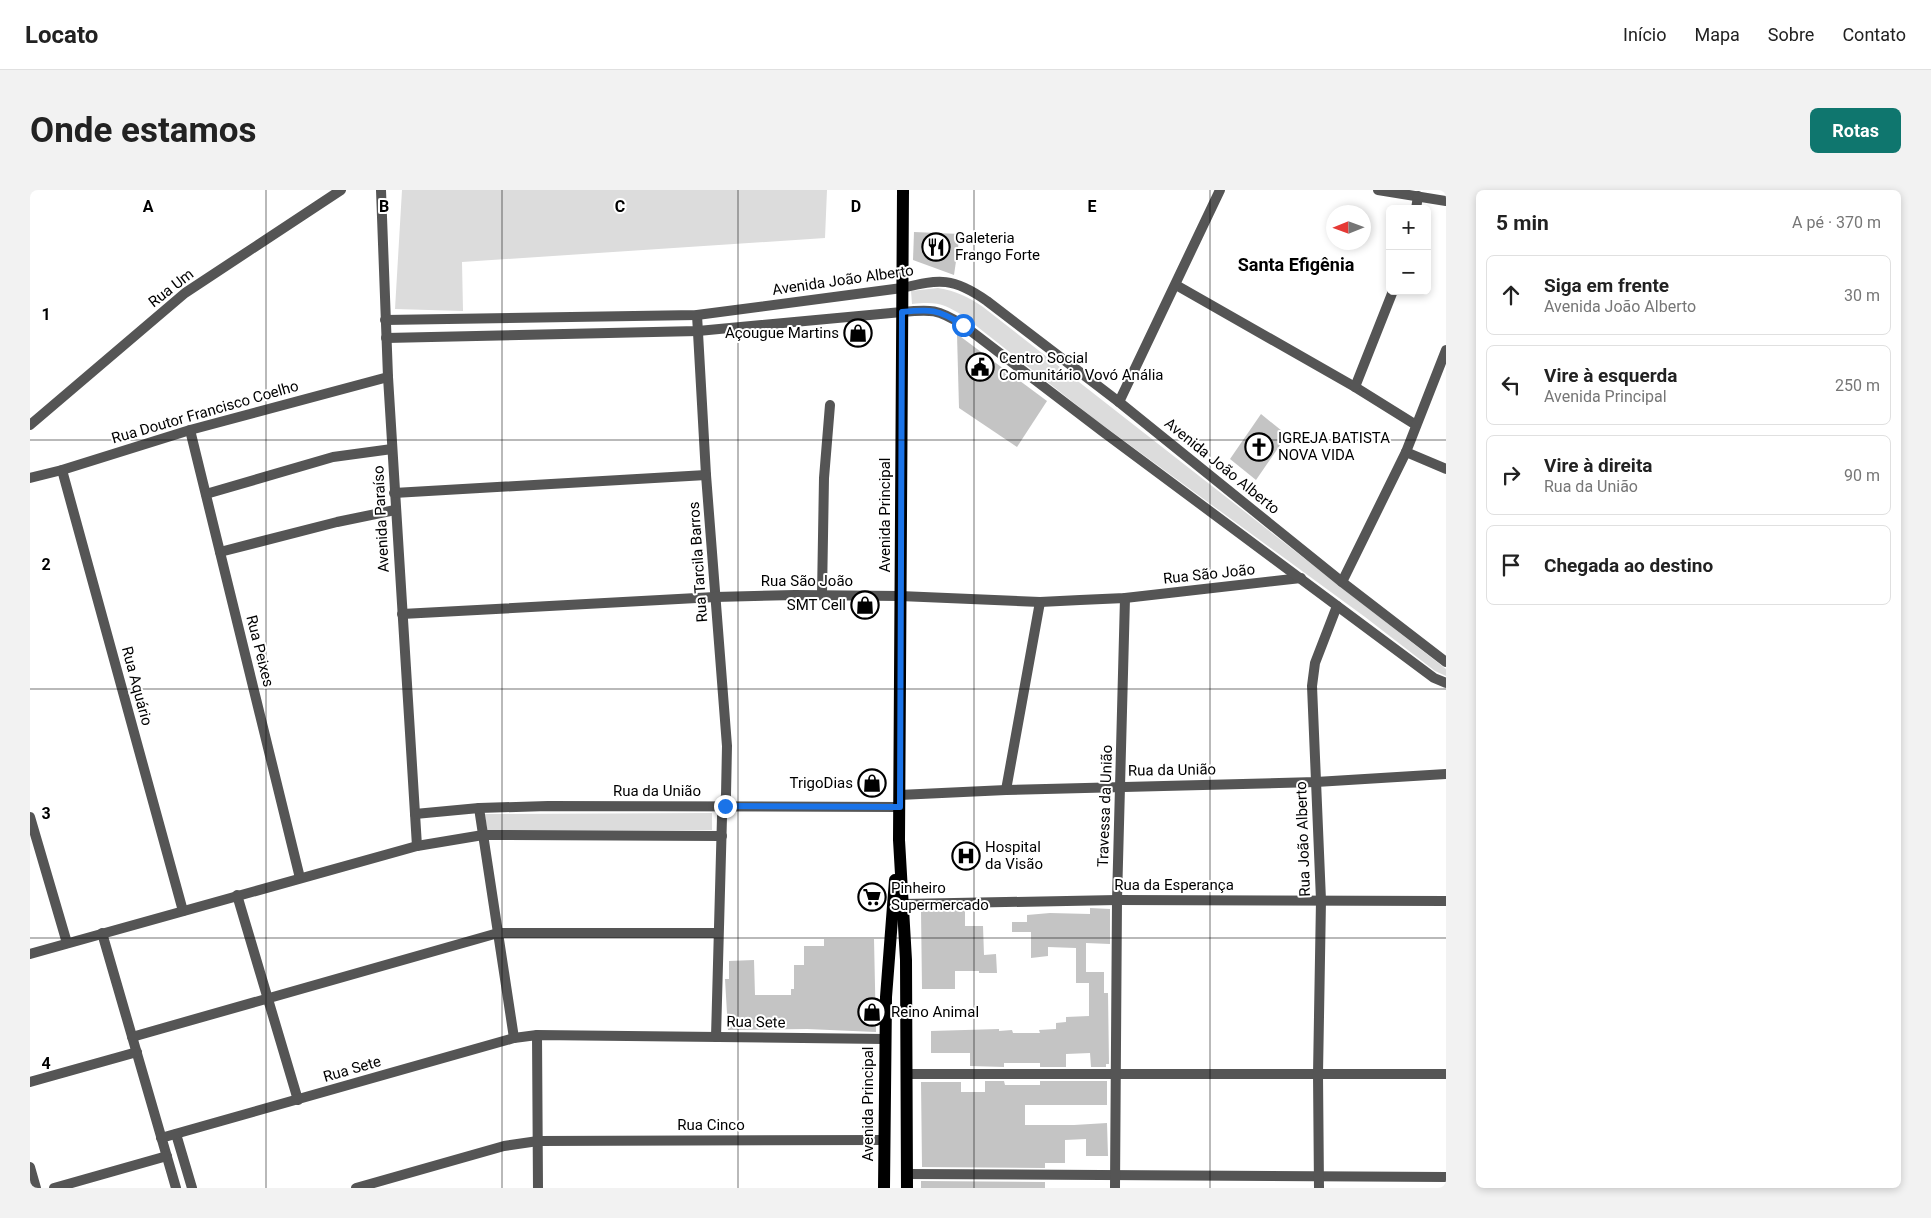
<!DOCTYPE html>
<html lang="pt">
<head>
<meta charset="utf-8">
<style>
  :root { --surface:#fff; --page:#f2f2f2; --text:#222; --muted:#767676; --line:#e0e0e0; --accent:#0f766e }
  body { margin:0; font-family:Roboto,sans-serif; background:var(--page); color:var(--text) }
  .controls { position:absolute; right:15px; top:15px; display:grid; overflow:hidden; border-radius:8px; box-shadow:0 2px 8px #0003 }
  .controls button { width:45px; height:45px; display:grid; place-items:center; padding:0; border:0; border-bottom:1px solid var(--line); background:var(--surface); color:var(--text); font:25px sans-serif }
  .compass { position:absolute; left:1296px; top:15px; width:45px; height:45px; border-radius:50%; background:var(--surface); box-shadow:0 2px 8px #0003; rotate:269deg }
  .stop { position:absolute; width:15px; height:15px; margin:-11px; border:4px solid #1a73e8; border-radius:50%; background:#fff }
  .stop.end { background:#1a73e8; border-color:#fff; box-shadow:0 1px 5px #0008 }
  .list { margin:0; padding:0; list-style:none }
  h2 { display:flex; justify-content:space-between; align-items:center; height:65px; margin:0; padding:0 20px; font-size:21px }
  h2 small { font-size:16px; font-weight:400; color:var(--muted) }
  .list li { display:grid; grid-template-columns:32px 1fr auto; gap:15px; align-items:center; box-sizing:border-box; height:80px; margin:0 10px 10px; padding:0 10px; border:1px solid var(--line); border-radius:8px }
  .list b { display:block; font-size:19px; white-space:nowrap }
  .list p { margin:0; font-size:16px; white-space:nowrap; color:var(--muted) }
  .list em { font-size:16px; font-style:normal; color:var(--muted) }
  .icon { flex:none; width:28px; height:28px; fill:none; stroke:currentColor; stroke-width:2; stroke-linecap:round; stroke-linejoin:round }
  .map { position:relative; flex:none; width:1416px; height:998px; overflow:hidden; border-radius:8px }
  header { display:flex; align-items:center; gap:30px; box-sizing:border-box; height:70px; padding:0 25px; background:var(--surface); border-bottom:1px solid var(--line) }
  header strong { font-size:24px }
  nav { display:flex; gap:28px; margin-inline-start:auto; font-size:18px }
  .intro { display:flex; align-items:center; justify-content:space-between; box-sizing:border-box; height:120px; padding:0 30px }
  h1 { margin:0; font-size:35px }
  .button { padding:12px 22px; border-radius:8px; background:var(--accent); color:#fff; font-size:18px; font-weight:700 }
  main { display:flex; gap:30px; padding:0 30px }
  aside { flex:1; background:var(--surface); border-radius:8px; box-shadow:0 2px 8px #0003 }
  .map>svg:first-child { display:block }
  .green { fill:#dcdcdc }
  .building { fill:#c4c4c4 }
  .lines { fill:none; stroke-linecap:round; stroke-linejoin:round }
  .minor { stroke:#555; stroke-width:10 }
  .tertiary { stroke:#555; stroke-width:10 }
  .primary { stroke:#000; stroke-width:12 }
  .route { stroke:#1a73e8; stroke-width:6 }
  .grid { fill:none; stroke:#000; stroke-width:1; stroke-opacity:0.55 }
  .labels { text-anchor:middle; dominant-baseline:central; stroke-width:4; stroke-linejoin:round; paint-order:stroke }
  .poi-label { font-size:15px; fill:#000; stroke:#fff; text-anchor:start }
  .street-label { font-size:15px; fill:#000; stroke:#fff }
  .quarter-label { font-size:18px; font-weight:bold; fill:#000; stroke:#fff }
  .grid-label { font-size:16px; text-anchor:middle; font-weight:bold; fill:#000; stroke:#fff; stroke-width:4; stroke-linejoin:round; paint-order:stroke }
</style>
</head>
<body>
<header>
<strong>Locato</strong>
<nav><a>Início</a><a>Mapa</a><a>Sobre</a><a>Contato</a></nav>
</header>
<div class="intro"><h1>Onde estamos</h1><a class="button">Rotas</a></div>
<main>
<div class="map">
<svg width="1416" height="998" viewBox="0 0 1416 998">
  <rect width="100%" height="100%" fill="#fff"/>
  <g class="green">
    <path d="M 372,0 L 797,0 L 795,48 L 432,72 L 433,121 L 365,119 Z"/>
    <path d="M 908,98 C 926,101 939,107 953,117 L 1416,479 L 1416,486 L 1405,481 L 1335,427 L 1067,231 L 935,127 C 915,114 907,111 882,114 L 881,101 Z"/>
    <path d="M 682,623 L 682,640 L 457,640 L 455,624 Z"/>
  </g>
  <g class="building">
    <path d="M 884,42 L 930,44 L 924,85 L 883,70 Z"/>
    <path d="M 927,144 L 1017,211 L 987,257 L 929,218 Z"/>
    <path d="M 1231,224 L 1257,245 L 1226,290 L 1200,269 Z"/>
    <path d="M 1060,718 L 1080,719 L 1080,754 L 1056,753 L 1056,782 L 1074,782 L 1074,803 L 1078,803 L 1079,874 L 1076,874 L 1076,877 L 1061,877 L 1060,863 L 1036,864 L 1036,877 L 1010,877 L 1010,873 L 974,873 L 974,877 L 940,876 L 940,863 L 901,863 L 901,841 L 969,839 L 969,841 L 982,840 L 983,843 L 1010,843 L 1009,840 L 1026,839 L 1026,833 L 1036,832 L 1036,827 L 1059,826 L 1059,793 L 1046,793 L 1046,758 L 1018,757 L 1018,766 L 1001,768 L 1001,742 L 982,742 L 982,732 L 997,732 L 997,725 L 1020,723 L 1060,724 Z"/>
    <path d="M 935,720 L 935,736 L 953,736 L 954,765 L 966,764 L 967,783 L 949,783 L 949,781 L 925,781 L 925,799 L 892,799 L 891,721 Z"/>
    <path d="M 794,749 L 844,749 L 846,842 L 777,839 L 698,840 L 695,789 L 699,789 L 699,771 L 724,770 L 725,805 L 761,805 L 761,799 L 764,799 L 764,775 L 774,775 L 774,756 L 794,756 Z"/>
    <path d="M 955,891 L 974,891 L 975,895 L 1010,895 L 1010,891 L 1077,891 L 1077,915 L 995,915 L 995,935 L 1044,935 L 1077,933 L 1078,966 L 1056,966 L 1056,949 L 1035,950 L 1035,973 L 1015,973 L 1015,978 L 892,977 L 891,892 L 931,892 L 931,902 L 955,902 Z"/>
    <path d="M 891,991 L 1015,992 L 1015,998 L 891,998 Z"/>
  </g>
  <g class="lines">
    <g class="minor">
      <path d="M 351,0 L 358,187 L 387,656"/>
      <path d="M 1348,0 L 1416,11"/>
      <path d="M 1386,19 L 1388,6"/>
      <path d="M 1146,95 L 1325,197 L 1386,235"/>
      <path d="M 667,125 L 676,285 L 697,556 L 696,605 L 692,627 L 686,847"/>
      <path d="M 355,130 L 667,125 L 872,98"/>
      <path d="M 356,148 L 668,141 L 872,122"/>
      <path d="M 1325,197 L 1363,101"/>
      <path d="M 1089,212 L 1190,0"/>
      <path d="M 0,235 L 155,103 L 311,0"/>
      <path d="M 160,240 L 270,688"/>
      <path d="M 1376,262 L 1416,279"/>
      <path d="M 32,280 L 153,721"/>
      <path d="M 0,288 L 32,280 L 160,240 L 358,187"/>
      <path d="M 364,303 L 676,285"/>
      <path d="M 176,304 L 303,267 L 362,259"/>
      <path d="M 190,362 L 307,332 L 365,320"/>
      <path d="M 1312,392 L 1376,262 L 1416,160"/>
      <path d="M 792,405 L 794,288 L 800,215"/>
      <path d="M 372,424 L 685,407 L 765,405 L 870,406 L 1010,412 L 1050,410 L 1095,408 L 1271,388"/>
      <path d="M 976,600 L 1010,412"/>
      <path d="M 869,605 L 976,600 L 1286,592 L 1416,584"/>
      <path d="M 449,618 L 484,848"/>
      <path d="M 385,624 L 449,618 L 518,616 L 869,617"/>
      <path d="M 0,627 L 37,753"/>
      <path d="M 207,705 L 268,910"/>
      <path d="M 873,714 L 1087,710 L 1416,711"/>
      <path d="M 72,743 L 146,998"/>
      <path d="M 0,764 L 387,656 L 453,645 L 692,646"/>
      <path d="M 507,845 L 508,998"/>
      <path d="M 102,847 L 468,743 L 688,743"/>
      <path d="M 877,884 L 1416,884"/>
      <path d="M 0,892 L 107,862"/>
      <path d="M 146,944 L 162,998"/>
      <path d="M 131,948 L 484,848 L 507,845 L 854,849"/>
      <path d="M 0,977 L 6,998"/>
      <path d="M 877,984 L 1416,987"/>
      <path d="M 24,998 L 137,966"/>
      <path d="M 326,998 L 474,956 L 508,951 L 854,950"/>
      <path d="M 1085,998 L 1087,710 L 1095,408"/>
      <path d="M 1289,998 L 1288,884 L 1291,710 L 1282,496 L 1285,473 L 1307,416"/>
    </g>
    <g class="tertiary">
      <path d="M 872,98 C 910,89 923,87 957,111 L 1089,212 L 1312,392 L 1416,472"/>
      <path d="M 872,122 C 901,119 908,119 933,135 L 1072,241 L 1404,488 L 1416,493"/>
    </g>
    <g class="primary">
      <path d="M 873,0 L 869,650 L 876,770 L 877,998"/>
      <path d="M 854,998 L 856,807 L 865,690"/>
    </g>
  </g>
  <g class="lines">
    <path class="route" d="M 695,616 L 870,617 L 872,122 C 900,119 908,119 933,135"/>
  </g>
  <path class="grid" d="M 236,0 L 236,998M 472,0 L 472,998M 708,0 L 708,998M 944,0 L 944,998M 1180,0 L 1180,998M 0,250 L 1416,250M 0,499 L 1416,499M 0,748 L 1416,748"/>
  <defs>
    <g id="restaurant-ring" transform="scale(1.4375)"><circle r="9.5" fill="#fff" stroke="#000" stroke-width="1.5"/><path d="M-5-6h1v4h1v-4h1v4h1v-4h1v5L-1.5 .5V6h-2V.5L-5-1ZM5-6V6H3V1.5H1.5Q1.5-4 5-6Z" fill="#000"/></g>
    <g id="shop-ring" transform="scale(1.4375)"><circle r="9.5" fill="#fff" stroke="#000" stroke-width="1.5"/><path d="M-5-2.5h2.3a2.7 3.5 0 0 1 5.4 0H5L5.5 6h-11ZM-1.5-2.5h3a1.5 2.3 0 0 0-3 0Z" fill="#000"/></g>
    <g id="civic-ring" transform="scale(1.4375)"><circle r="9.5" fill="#fff" stroke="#000" stroke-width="1.5"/><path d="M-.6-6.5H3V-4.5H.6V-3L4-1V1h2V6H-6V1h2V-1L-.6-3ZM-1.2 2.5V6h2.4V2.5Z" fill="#000"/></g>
    <g id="church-ring" transform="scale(1.4375)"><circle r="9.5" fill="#fff" stroke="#000" stroke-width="1.5"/><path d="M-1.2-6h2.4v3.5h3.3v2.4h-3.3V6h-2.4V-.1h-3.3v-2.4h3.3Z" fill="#000"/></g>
    <g id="hospital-ring" transform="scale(1.4375)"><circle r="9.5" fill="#fff" stroke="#000" stroke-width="1.5"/><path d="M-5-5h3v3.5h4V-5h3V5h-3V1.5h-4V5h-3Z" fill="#000"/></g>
    <g id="supermarket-ring" transform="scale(1.4375)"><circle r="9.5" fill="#fff" stroke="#000" stroke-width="1.5"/><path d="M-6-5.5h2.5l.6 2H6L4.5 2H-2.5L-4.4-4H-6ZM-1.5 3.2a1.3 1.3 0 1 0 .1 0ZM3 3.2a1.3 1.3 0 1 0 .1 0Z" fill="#000"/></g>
  </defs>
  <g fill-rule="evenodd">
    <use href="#restaurant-ring" x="906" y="57"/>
    <use href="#shop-ring" x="828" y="143"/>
    <use href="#civic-ring" x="950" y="177"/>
    <use href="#church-ring" x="1229" y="257"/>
    <use href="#shop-ring" x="835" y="415"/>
    <use href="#shop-ring" x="842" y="593"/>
    <use href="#hospital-ring" x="936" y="666"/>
    <use href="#supermarket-ring" x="842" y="707"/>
    <use href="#shop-ring" x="842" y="822"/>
  </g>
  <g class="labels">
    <g class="poi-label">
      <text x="925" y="48">Galeteria<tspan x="925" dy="17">Frango Forte</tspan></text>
      <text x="809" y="143" text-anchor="end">Açougue Martins</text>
      <text x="969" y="168">Centro Social<tspan x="969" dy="17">Comunitário Vovó Anália</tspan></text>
      <text x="1248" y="248">IGREJA BATISTA<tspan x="1248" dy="17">NOVA VIDA</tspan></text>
      <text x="816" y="415" text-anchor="end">SMT Cell</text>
      <text x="823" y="593" text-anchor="end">TrigoDias</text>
      <text x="955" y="657">Hospital<tspan x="955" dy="17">da Visão</tspan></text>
      <text x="861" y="698">Pinheiro<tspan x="861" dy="17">Supermercado</tspan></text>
      <text x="861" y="822">Reino Animal</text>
    </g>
    <g class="street-label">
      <text transform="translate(813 90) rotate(-8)">Avenida João Alberto</text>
      <text transform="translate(141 98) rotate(-38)">Rua Um</text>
      <text transform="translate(175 222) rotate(-16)">Rua Doutor Francisco Coelho</text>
      <text transform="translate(1192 276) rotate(39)">Avenida João Alberto</text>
      <text transform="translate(855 325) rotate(-90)">Avenida Principal</text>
      <text transform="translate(351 329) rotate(-93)">Avenida Paraíso</text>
      <text transform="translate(668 372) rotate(-94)">Rua Tarcila Barros</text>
      <text transform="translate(1179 384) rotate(-6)">Rua São João</text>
      <text x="777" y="391">Rua São João</text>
      <text transform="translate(230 461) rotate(76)">Rua Peixes</text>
      <text transform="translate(107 496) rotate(75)">Rua Aquário</text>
      <text transform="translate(1142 580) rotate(-1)">Rua da União</text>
      <text x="627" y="601">Rua da União</text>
      <text transform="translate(1075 616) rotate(-88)">Travessa da União</text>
      <text transform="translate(1273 649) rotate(-92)">Rua João Alberto</text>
      <text x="1144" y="695">Rua da Esperança</text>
      <text transform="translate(726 832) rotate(1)">Rua Sete</text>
      <text transform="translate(322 879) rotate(-16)">Rua Sete</text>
      <text transform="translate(838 914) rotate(-90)">Avenida Principal</text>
      <text x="681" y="935">Rua Cinco</text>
    </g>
    <g class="quarter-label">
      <text x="1266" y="74">Santa Efigênia</text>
    </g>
  </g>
  <g class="grid-label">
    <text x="118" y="22">A</text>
    <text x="354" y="22">B</text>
    <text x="590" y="22">C</text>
    <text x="826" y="22">D</text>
    <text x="1062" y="22">E</text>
    <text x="16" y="130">1</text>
    <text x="16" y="380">2</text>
    <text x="16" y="629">3</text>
    <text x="16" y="879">4</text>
  </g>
</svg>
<div class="controls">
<button>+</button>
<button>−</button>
</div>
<svg class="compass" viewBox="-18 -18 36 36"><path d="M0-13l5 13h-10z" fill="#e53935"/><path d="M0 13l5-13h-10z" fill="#767676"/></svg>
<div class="stop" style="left:933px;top:135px"></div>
<div class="stop end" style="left:695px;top:616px"></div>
</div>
<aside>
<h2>5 min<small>A pé · 370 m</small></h2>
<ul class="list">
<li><svg class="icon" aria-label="ahead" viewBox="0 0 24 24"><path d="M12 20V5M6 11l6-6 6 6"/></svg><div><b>Siga em frente</b><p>Avenida João Alberto</p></div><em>30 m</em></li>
<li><svg class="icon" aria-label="left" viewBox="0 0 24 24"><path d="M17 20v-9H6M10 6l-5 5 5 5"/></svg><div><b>Vire à esquerda</b><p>Avenida Principal</p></div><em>250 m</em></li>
<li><svg class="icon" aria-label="right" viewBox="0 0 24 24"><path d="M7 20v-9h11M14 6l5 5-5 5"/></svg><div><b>Vire à direita</b><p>Rua da União</p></div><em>90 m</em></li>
<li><svg class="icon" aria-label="arrive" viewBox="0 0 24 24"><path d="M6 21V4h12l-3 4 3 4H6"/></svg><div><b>Chegada ao destino</b></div></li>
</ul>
</aside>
</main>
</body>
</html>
